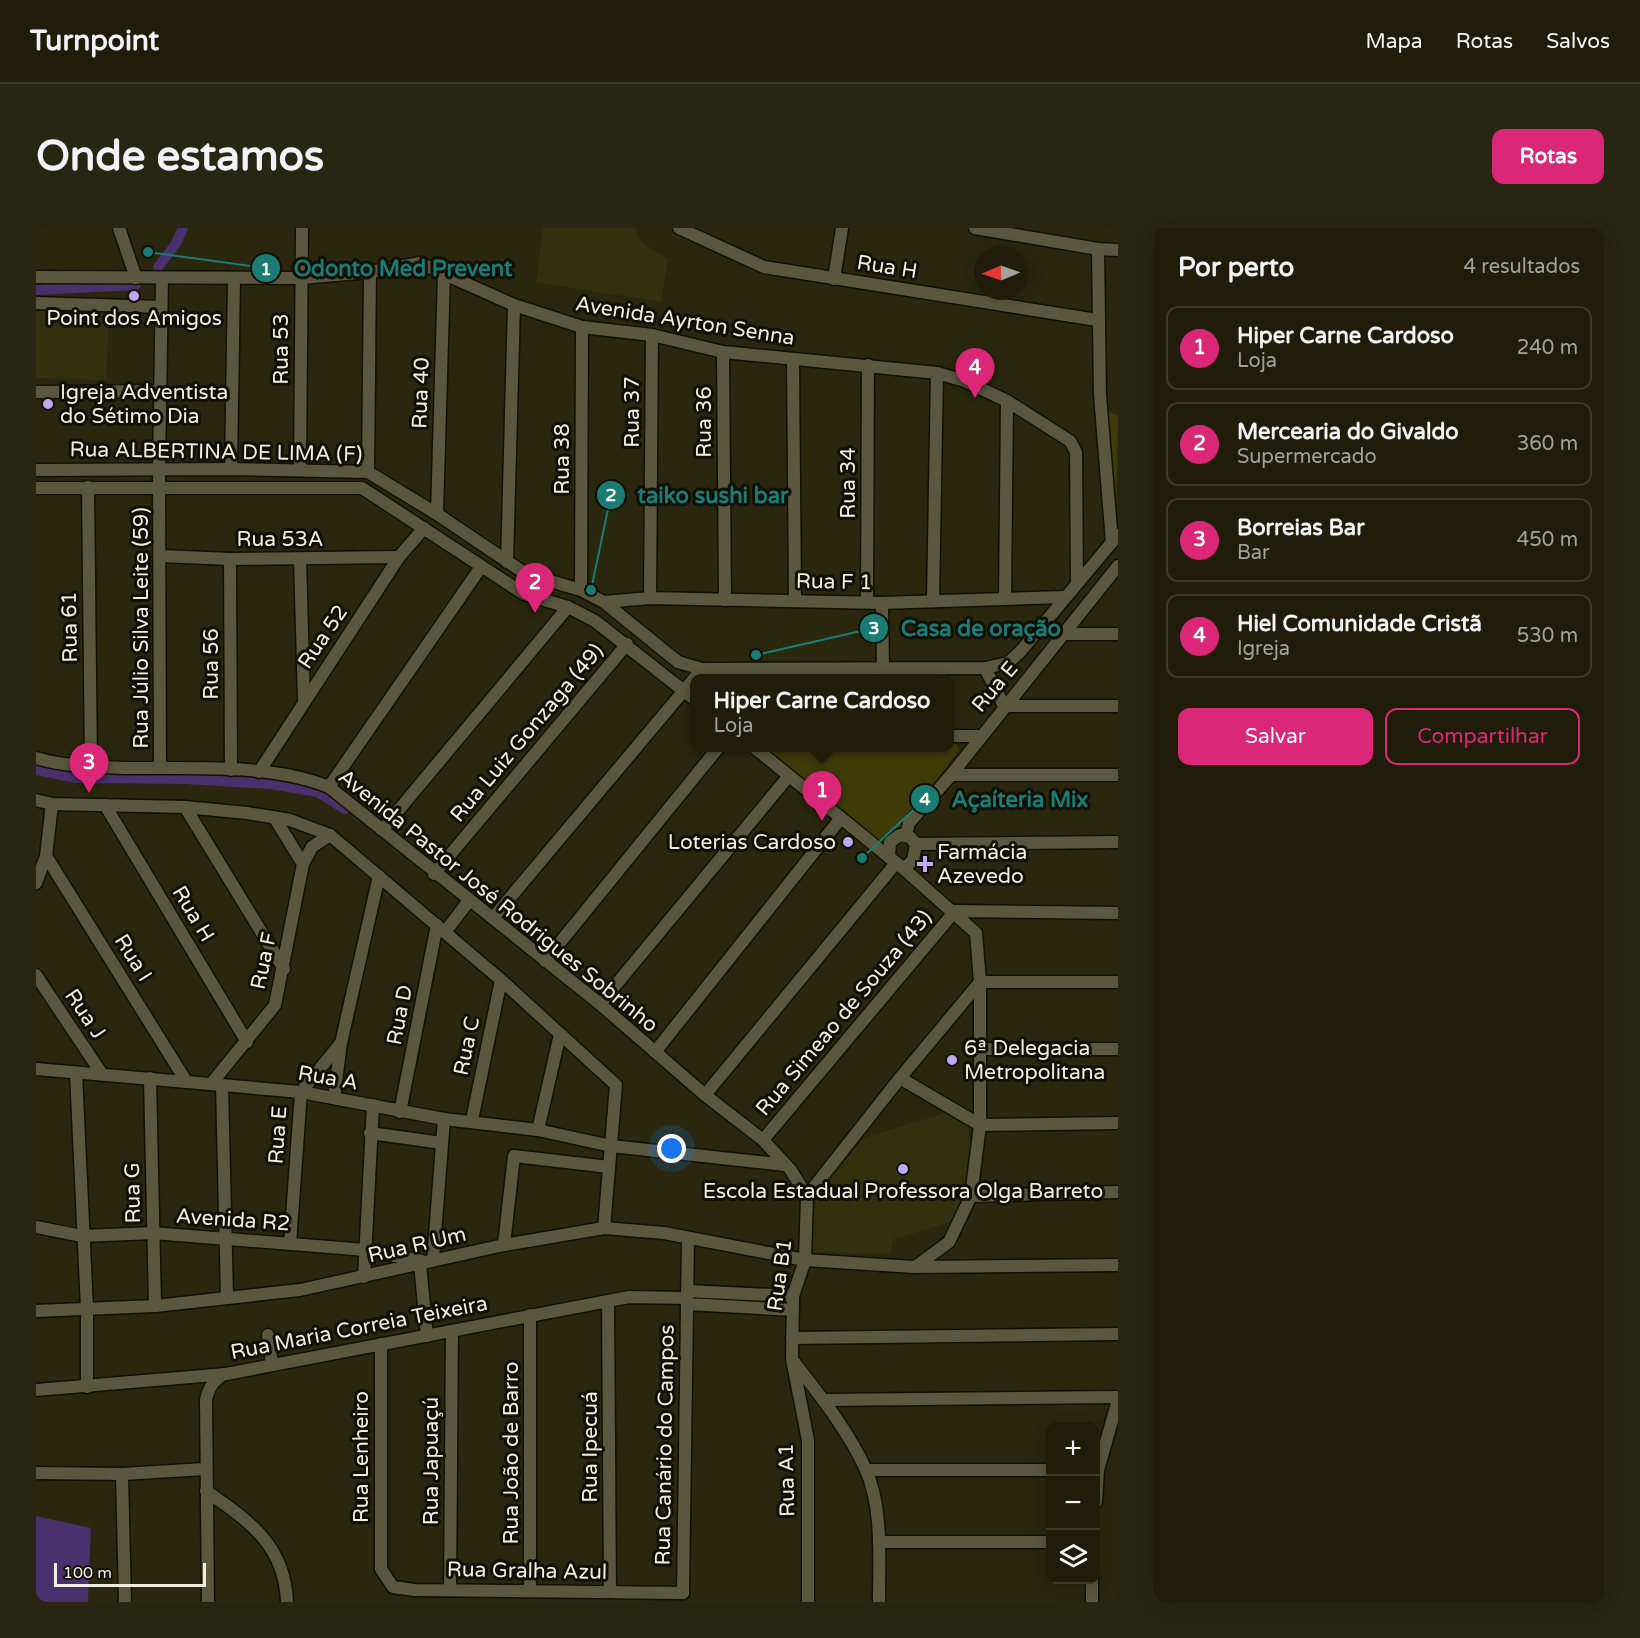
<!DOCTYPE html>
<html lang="pt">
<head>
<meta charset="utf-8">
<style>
  :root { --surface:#1f1d0a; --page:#272613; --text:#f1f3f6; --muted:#a1a29c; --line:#3c3b2b; --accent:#db2777 }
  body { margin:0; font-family:"Varela Round",sans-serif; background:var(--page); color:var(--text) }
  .controls { position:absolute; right:18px; bottom:18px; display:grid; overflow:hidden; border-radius:12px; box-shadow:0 3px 15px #0003 }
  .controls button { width:54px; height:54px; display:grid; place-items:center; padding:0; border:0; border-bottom:2px solid var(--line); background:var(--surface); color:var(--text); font:30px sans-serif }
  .compass { position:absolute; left:938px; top:18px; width:54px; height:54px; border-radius:50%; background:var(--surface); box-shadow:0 3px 15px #0003; rotate:268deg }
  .scale { position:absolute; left:18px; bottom:15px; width:152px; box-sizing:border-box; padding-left:6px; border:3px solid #efeedf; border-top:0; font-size:16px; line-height:21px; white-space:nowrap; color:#efeedf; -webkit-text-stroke:4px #101006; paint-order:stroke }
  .you { position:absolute; left:636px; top:921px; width:21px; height:21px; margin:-15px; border:4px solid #fff; border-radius:50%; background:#1a73e8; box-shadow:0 0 0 9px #1a73e833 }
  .badge { display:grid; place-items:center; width:39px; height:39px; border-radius:50%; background:var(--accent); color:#fff; font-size:20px; font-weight:700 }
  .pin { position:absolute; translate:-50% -50px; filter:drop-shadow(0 2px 3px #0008) }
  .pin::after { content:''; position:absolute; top:32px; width:21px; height:18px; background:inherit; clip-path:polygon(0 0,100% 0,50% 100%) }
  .popup { position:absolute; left:654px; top:446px; width:264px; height:78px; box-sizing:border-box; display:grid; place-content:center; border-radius:12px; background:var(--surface); filter:drop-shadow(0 2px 4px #0005); font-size:20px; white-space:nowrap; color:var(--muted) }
  .popup b { font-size:22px; color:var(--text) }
  .popup::after { content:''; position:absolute; left:50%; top:100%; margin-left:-12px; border:12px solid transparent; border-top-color:var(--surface) }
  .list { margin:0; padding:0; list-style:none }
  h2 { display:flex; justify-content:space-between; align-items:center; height:78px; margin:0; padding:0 24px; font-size:26px }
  h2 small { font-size:20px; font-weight:400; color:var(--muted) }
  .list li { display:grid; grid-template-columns:39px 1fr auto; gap:18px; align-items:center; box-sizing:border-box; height:84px; margin:0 12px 12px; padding:0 12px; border:2px solid var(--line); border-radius:12px }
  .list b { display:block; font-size:22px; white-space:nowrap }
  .list p { margin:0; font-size:20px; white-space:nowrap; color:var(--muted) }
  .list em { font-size:20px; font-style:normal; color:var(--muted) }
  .actions { display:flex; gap:12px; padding:18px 24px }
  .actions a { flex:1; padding:14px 0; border:2px solid var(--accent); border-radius:12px; text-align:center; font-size:21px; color:var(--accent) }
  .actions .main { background:var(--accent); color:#fff }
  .icon { flex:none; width:33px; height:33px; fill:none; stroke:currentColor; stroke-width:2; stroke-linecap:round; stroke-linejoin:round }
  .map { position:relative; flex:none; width:1082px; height:1374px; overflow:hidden; border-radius:12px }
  header { display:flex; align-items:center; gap:36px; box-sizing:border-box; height:84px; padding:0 30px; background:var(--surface); border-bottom:2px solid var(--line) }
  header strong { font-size:28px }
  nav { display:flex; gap:33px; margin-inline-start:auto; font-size:21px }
  .intro { display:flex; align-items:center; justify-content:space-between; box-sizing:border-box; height:144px; padding:0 36px }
  h1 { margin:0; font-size:42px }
  .button { padding:15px 27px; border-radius:12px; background:var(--accent); color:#fff; font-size:21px; font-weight:700 }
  main { display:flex; gap:36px; padding:0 36px }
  aside { flex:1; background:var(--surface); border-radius:12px; box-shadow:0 3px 15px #0003 }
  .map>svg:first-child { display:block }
  .built { fill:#32300e }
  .green { fill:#3e3b09 }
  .water { fill:#4a306c }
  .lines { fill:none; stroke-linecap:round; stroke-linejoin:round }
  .canal { stroke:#4a306c; stroke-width:10 }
  .minor-casing { stroke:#121000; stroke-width:15 }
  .minor { stroke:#59573d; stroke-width:12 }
  .poi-dot { fill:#c3a7f2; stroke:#101006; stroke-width:2 }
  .labels { text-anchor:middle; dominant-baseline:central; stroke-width:6; stroke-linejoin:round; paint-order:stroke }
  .street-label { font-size:21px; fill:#efeedf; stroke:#101006 }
  .poi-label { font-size:21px; fill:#efeedf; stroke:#101006; text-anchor:start }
  .leader { fill:none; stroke:#1a7c74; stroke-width:2 }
  .callout-dot { fill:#1a7c74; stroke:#101006; stroke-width:2 }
  .mark-label { font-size:18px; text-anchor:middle; font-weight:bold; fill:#fff }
  .callout-label { font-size:22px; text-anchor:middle; font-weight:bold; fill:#1a7c74; stroke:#101006; stroke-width:6; stroke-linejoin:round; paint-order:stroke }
</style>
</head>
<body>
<header>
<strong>Turnpoint</strong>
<nav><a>Mapa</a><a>Rotas</a><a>Salvos</a></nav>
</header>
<div class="intro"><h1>Onde estamos</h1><a class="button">Rotas</a></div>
<main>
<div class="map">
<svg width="1082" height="1374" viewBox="0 0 1082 1374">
  <rect width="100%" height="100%" fill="#29270e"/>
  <g class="built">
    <path d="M 507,0 L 599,0 L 606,15 L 632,31 L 625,74 L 500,54 Z"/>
    <path d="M 0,83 L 73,84 L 70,152 L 0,150 Z"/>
    <path d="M 909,885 L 930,897 L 936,917 L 933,966 L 919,992 L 857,1012 L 855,1026 L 776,1024 L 775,972 L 827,910 Z"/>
  </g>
  <g class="green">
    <path d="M 1070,182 L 1082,188 L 1080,300 Z"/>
    <path d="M 914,513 L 921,516 L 923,522 L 859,608 L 842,616 L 729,520 L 914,520 Z"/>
  </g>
  <path class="water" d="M 0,1288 L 55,1300 L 52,1374 L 0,1374 Z"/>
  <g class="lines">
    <g class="canal">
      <path d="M 122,39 L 139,17 L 147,0"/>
      <path d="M 0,62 L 100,57"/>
      <path d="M 0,542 L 40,550 L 150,551 L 235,556 L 281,564 L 309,581"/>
    </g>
    <g class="minor-casing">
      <g id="minor">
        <path d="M 83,0 L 100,50"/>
        <path d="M 643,0 L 728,39 L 1061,92"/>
        <path d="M 939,0 L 1062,21 L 1082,22"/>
        <path d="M 1062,21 L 1064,167 L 1076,314"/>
        <path d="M 0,49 L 265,50 L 334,44 L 384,35 L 478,77 L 546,99 L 616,107 L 687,124 L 901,145 L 929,153 L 971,173 L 1034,213 L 1040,224 L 1041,355"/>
        <path d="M 798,51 L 806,0"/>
        <path d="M 0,75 L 125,79"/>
        <path d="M 687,124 L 689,372"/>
        <path d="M 757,132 L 759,372"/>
        <path d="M 0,164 L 125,163"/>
        <path d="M 195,241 L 198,51"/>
        <path d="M 0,242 L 195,241 L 332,244 L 401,286 L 490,346 L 545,362 L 568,374 L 642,434 L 666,441 L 949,440 L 972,435 L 984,424 L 1082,307"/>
        <path d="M 264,242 L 266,0"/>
        <path d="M 332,244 L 334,44"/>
        <path d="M 52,259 L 55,539"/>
        <path d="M 0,260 L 326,260 L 488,366 L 532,379 L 559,393 L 658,471"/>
        <path d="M 401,286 L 408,45"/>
        <path d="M 125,328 L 194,331 L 363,329"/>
        <path d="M 194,331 L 195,542"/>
        <path d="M 264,331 L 268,473"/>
        <path d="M 471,334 L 478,77"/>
        <path d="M 545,362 L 546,99"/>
        <path d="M 614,370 L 616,107"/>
        <path d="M 969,371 L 971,173"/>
        <path d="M 831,373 L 832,137"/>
        <path d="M 897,373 L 901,145"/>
        <path d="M 568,374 L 614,370 L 846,375 L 1028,369"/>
        <path d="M 846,375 L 847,440"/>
        <path d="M 1029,406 L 1082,406"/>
        <path d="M 949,440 L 968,478 L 1082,478"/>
        <path d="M 914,508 L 943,508"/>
        <path d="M 719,520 L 853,629"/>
        <path d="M 0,530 C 30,539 61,539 92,540 C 156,541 232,535 293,559 L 564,776 L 669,867 L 727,912 L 754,941 L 771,968"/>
        <path d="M 124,540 L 123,242 L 126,50"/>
        <path d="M 223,544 L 363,329 L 388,300"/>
        <path d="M 915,547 L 1082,547"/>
        <path d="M 293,559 L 445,339"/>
        <path d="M 0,572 L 16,576 L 149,579 L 211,585 L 254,592 L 294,607 L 465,752 L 580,857 L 568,1000"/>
        <path d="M 69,577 L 211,814"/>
        <path d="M 149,579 L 248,741"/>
        <path d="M 238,589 L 267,636"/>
        <path d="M 346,602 L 532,379"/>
        <path d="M 864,607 L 874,609 L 880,616 L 877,632 L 868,641 L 853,629 L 854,614 Z"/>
        <path d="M 870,607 L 873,595 L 915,547 L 1082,338"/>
        <path d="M 880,616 L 1082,614"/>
        <path d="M 10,628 L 150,853"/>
        <path d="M 868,641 L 940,705 L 944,754 L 944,897 L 935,968 L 913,1014 L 879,1039"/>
        <path d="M 398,646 L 591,416"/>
        <path d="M 0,655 L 10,628 L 16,576"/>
        <path d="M 457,690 L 666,441"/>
        <path d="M 409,704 L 432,674"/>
        <path d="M 509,733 L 682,520"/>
        <path d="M 0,747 L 66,846"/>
        <path d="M 564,776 L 752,549"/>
        <path d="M 944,821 L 1082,821"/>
        <path d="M 619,824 L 805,590"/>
        <path d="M 0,841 L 265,864 L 408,891 L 502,902 L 575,918 L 750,937"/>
        <path d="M 40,845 L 51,1081 L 51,1159"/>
        <path d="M 114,850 L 119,1078"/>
        <path d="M 864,850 L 944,897 L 1082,895"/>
        <path d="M 175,856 L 239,777 L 267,636 L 276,619 L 294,607"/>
        <path d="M 186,857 L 191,1070"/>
        <path d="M 669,867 L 860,635"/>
        <path d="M 298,870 L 305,815 L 343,648"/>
        <path d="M 364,884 L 401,697"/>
        <path d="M 436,892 L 465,752"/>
        <path d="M 502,902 L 524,806"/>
        <path d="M 334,905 L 406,915"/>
        <path d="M 727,912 L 919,683 L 1082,685"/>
        <path d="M 771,968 L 864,850 L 944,754 L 1082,754"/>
        <path d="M 771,968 L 769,1032 L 757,1068 L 756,1131 L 772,1212 L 772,1374"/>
        <path d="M 935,968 L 1082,964"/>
        <path d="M 0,999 L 46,1008 L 117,1005 L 330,1022 L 386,1033"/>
        <path d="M 254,1016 L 265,864 L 304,816"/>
        <path d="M 468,1017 L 478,928 L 573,939"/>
        <path d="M 397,1032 L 408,891"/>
        <path d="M 384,1036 L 391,1108"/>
        <path d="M 328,1049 L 337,877"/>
        <path d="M 651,1063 L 757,1068"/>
        <path d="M 572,1074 L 574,1364"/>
        <path d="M 651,1076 L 757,1082"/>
        <path d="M 0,1083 L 119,1078 L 264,1062 L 468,1017 L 568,1000 L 628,1005 L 769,1032 L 878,1039 L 1082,1037"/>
        <path d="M 232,1107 L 236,1137"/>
        <path d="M 756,1110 L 1082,1106"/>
        <path d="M 345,1116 L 345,1341 L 357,1359 L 378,1362 L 647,1365"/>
        <path d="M 758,1134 C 783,1166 813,1204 830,1242 C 847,1280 843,1333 843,1374"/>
        <path d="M 0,1162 L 190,1146 L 593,1069 L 651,1070"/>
        <path d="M 787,1172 L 1082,1169"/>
        <path d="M 830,1242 L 1014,1242"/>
        <path d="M 0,1245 L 86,1246 L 169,1241"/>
        <path d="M 86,1246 L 89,1374"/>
        <path d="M 170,1263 C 213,1293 249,1317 251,1374"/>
        <path d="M 1060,1274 L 1062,1242 L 1082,1172"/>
        <path d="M 843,1314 L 1014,1314"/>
        <path d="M 414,1362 L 416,1104"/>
        <path d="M 494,1362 L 494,1087"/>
        <path d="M 647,1365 L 652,1010"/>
        <path d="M 172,1374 L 170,1172 C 173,1159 177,1153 188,1146"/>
        <path d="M 1056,1374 L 1056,1352"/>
      </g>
    </g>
    <use href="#minor" class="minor"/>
  </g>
  <g class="poi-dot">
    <circle cx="98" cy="68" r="6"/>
    <circle cx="12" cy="176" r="6"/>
    <circle cx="812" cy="614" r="6"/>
    <path d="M886 627h6v6h6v6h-6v6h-6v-6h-6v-6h6z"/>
    <circle cx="916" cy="832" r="6"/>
    <circle cx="867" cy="941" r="6"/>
  </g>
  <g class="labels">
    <g class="street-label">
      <text transform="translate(851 39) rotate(9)">Rua H</text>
      <text transform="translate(649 93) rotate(9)">Avenida Ayrton Senna</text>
      <text transform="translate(245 121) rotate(-90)">Rua 53</text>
      <text transform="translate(385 165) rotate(-88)">Rua 40</text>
      <text transform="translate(596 184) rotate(-90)">Rua 37</text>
      <text transform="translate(668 194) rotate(-90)">Rua 36</text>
      <text transform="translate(180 224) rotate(1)">Rua ALBERTINA DE LIMA (F)</text>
      <text transform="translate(526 231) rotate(-90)">Rua 38</text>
      <text transform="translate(812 255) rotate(-90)">Rua 34</text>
      <text x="244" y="311">Rua 53A</text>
      <text transform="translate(798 354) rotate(1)">Rua F 1</text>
      <text transform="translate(34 399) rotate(-91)">Rua 61</text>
      <text transform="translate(105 400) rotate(-90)">Rua Júlio Silva Leite (59)</text>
      <text transform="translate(287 409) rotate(-56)">Rua 52</text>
      <text transform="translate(175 436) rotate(-90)">Rua 56</text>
      <text transform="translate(959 459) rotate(-50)">Rua E</text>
      <text transform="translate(491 505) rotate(-50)">Rua Luiz Gonzaga (49)</text>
      <text transform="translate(462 673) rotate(39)">Avenida Pastor José Rodrigues Sobrinho</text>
      <text transform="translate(157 686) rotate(59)">Rua H</text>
      <text transform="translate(97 730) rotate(58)">Rua I</text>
      <text transform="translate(228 733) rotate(-78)">Rua F</text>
      <text transform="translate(808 785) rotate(-50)">Rua Simeao de Souza (43)</text>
      <text transform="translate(49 786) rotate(56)">Rua J</text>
      <text transform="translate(364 787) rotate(-79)">Rua D</text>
      <text transform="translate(431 818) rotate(-78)">Rua C</text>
      <text transform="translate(292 850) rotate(10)">Rua A</text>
      <text transform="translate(242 907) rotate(-86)">Rua E</text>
      <text transform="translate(97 965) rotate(-91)">Rua G</text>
      <text transform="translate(197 992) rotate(4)">Avenida R2</text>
      <text transform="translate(381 1017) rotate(-13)">Rua R Um</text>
      <text transform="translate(744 1047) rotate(-82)">Rua B1</text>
      <text transform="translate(323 1100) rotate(-11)">Rua Maria Correia Teixeira</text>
      <text transform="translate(629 1217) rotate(-89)">Rua Canário do Campos</text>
      <text transform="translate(554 1219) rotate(-90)">Rua Ipecuá</text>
      <text transform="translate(475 1225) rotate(-90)">Rua João de Barro</text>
      <text transform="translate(325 1229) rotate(-90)">Rua Lenheiro</text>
      <text transform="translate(395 1233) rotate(-90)">Rua Japuaçú</text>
      <text transform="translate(751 1252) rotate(-91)">Rua A1</text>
      <text transform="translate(491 1343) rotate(1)">Rua Gralha Azul</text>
    </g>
    <g class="poi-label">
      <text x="98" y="90" text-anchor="middle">Point dos Amigos</text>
      <text x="24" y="164">Igreja Adventista<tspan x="24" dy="24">do Sétimo Dia</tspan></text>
      <text x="800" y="614" text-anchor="end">Loterias Cardoso</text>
      <text x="901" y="624">Farmácia<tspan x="901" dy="24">Azevedo</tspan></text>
      <text x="928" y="820">6ª Delegacia<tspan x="928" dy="24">Metropolitana</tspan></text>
      <text x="867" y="963" text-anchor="middle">Escola Estadual Professora Olga Barreto</text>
    </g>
  </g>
  <path class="leader" d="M112 24L230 40M555 362L575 267M720 427L838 400M826 630L889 571"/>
  <g class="callout-dot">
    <circle cx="112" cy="24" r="6"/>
    <circle cx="555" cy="362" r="6"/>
    <circle cx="720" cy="427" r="6"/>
    <circle cx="826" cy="630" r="6"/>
    <circle cx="230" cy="40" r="15"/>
    <circle cx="575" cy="267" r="15"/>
    <circle cx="838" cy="400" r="15"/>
    <circle cx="889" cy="571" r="15"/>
  </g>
  <g class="mark-label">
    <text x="230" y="47">1</text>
    <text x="575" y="273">2</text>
    <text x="838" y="406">3</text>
    <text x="889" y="577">4</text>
  </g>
  <g class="callout-label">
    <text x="367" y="48">Odonto Med Prevent</text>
    <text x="677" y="275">taiko sushi bar</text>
    <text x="945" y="408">Casa de oração</text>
    <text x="984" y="579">Açaíteria Mix</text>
  </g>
</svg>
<div class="controls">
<button>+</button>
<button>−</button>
<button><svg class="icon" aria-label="layers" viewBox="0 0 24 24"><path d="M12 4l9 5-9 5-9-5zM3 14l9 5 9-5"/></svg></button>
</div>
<svg class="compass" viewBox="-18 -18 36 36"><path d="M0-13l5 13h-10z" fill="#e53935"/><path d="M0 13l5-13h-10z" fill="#a1a29c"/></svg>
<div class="scale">100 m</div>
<div class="you"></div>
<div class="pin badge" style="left:786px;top:593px">1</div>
<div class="popup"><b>Hiper Carne Cardoso</b>Loja</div>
<div class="pin badge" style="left:499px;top:385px">2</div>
<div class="pin badge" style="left:53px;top:565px">3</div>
<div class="pin badge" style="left:939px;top:170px">4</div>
</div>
<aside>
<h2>Por perto<small>4 resultados</small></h2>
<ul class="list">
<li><span class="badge">1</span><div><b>Hiper Carne Cardoso</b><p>Loja</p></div><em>240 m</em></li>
<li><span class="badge">2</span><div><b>Mercearia do Givaldo</b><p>Supermercado</p></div><em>360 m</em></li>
<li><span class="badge">3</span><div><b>Borreias Bar</b><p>Bar</p></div><em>450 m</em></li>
<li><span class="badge">4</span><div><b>Hiel Comunidade Cristã</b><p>Igreja</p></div><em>530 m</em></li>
</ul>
<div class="actions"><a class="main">Salvar</a><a>Compartilhar</a></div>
</aside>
</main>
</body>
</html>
